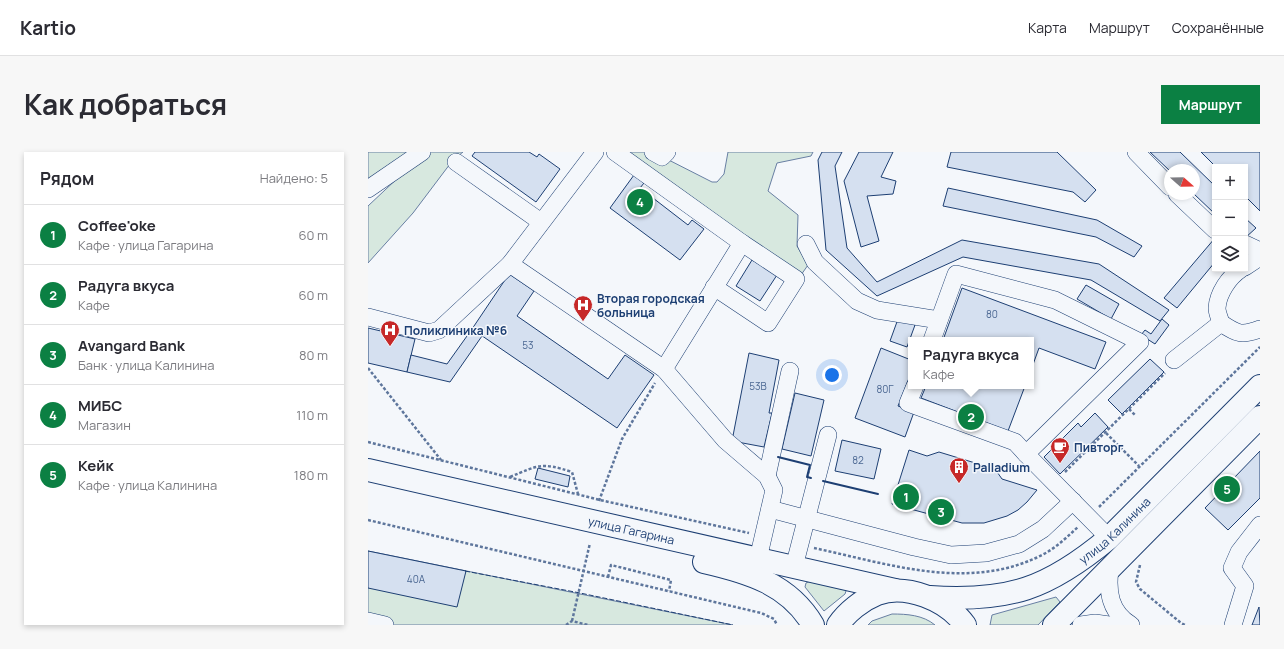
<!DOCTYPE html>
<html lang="ru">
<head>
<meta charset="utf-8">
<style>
  :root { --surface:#fff; --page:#f7f7f7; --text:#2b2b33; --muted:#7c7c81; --line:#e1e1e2; --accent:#0b8043 }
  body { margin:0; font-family:Manrope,sans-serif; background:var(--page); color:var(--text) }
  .controls { position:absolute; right:12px; top:12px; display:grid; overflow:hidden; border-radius:0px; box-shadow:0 2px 6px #0003 }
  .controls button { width:36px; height:36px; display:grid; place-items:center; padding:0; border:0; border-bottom:1px solid var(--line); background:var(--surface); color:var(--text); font:20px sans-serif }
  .compass { position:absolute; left:796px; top:12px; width:36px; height:36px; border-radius:50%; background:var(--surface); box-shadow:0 2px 6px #0003; rotate:110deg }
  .you { position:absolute; left:464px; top:223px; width:14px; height:14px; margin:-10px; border:3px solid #fff; border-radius:50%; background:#1a73e8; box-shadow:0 0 0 6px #1a73e833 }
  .badge { display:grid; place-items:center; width:26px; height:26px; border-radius:50%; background:var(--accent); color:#fff; font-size:13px; font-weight:700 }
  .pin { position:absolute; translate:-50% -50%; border:2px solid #fff; box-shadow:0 1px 4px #0006 }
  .popup { position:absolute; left:540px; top:185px; width:126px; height:52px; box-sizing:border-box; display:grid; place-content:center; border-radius:0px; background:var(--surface); filter:drop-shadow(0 1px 3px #0005); font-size:13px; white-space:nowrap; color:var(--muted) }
  .popup b { font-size:15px; color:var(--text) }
  .popup::after { content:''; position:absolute; left:50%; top:100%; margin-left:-8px; border:8px solid transparent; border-top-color:var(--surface) }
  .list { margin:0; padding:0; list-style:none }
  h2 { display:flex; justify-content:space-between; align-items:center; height:52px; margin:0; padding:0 16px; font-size:17px }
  h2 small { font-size:13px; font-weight:400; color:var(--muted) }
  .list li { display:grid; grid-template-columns:26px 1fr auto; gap:12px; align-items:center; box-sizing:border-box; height:60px; padding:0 16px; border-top:1px solid var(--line) }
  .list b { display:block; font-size:15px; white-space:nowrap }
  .list p { margin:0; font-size:13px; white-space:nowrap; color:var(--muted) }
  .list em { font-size:13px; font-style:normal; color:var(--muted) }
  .icon { flex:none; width:22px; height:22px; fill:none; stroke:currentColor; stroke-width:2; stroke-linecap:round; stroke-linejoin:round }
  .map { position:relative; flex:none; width:892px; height:473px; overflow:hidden; border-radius:0px }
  header { display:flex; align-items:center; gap:24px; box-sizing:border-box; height:56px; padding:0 20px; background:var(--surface); border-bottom:1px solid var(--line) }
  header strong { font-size:19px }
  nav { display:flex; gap:22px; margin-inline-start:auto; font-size:14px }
  .intro { display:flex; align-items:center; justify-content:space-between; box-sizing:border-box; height:96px; padding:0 24px }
  h1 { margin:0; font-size:28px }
  .button { padding:10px 18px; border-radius:0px; background:var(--accent); color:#fff; font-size:14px; font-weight:700 }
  main { display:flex; gap:24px; padding:0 24px }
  aside { flex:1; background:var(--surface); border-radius:0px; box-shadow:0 2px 6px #0003 }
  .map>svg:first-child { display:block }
  .green { fill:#d7e8df; stroke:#687fa3 }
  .building { fill:#d5e0f0; stroke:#1d3f73 }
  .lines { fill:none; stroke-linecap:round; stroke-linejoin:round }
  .minor-casing { stroke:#1d3f73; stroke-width:18 }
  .major-casing { stroke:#1d3f73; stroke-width:24 }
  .path { stroke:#5e769c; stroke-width:2.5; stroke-dasharray:3 2; stroke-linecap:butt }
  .minor { stroke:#f4f7fb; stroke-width:17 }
  .major { stroke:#f4f7fb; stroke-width:22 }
  .fence { stroke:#1d3f73; stroke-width:1; stroke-dasharray:5 2; stroke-linecap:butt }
  .wall { stroke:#1d3f73; stroke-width:2 }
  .labels { text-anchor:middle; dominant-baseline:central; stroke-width:3; stroke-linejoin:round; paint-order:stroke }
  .number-label { font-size:10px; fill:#4b6792 }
  .poi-label { font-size:12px; font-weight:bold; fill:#1d3f73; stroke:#f4f7fb; text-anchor:start }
  .street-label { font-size:12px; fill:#1d3f73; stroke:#f4f7fb }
</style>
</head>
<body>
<header>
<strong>Kartio</strong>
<nav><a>Карта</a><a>Маршрут</a><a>Сохранённые</a></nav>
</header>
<div class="intro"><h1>Как добраться</h1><a class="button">Маршрут</a></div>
<main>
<aside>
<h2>Рядом<small>Найдено: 5</small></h2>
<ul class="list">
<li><span class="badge">1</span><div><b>Coffee'oke</b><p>Кафе · улица Гагарина</p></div><em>60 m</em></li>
<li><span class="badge">2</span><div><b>Радуга вкуса</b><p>Кафе</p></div><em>60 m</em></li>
<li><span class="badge">3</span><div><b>Avangard Bank</b><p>Банк · улица Калинина</p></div><em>80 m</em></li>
<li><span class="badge">4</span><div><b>МИБС</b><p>Магазин</p></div><em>110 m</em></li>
<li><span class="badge">5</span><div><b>Кейк</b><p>Кафе · улица Калинина</p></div><em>180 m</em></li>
</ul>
</aside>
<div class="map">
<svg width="892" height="473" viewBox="0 0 892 473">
  <rect width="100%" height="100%" fill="#f4f7fb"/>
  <g class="green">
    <path d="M 0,0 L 47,0 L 0,33 Z"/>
    <path d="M 48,0 L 95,0 L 85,8 L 45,61 L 0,111 L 0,54 L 51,6 Z"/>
    <path d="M 253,0 L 285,0 L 344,30 L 349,30 L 356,22 L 360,0 L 445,0 L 443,4 L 409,11 L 400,39 L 430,63 L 429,94 L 440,113 L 433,123 Z"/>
    <path d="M 0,399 L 365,473 L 0,473 Z"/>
    <path d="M 442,429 L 476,436 L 478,439 L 477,442 L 456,459 L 437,435 L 438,431 Z"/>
    <path d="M 688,445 L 692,450 L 670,473 L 622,473 L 624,463 Z"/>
    <path d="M 524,462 C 539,462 555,463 567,473 L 500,473 L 504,469 Z"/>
  </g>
  <g class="building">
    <path d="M 107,0 L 161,0 L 169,5 L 171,2 L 192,17 L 168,50 L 104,4 Z"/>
    <path d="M 454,0 L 474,0 L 467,14 L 479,96 L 509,130 L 594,88 L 731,112 L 801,158 L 792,169 L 723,128 L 595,105 L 509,144 L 458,98 L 450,8 Z"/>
    <path d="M 491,0 L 525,0 L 513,25 L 528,29 L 525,42 L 499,44 L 511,89 L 493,95 L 476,29 Z"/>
    <path d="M 583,0 L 689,0 L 728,38 L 717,50 L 705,40 L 579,15 Z"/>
    <path d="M 782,0 L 812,0 L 847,34 L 847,62 L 826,42 L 826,18 L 802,18 L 802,19 Z"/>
    <path d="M 833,0 L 892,0 L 892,59 L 877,44 L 877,15 L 848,15 Z"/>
    <path d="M 266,23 L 276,31 L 272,36 L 320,73 L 324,68 L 336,77 L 312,108 L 242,56 Z"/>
    <path d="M 580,36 L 729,68 L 774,94 L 766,105 L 728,85 L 575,54 Z"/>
    <path d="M 877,66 L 888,76 L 877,86 Z"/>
    <path d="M 847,86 L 847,110 L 809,156 L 796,146 Z"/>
    <path d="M 384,108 L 409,123 L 392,149 L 368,134 Z"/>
    <path d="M 141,122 L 166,139 L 149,164 L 240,227 L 257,203 L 286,223 L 249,276 L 104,177 Z"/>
    <path d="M 718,133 L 751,152 L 743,167 L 709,147 Z"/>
    <path d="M 594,136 L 738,190 L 727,217 L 671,196 L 663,218 L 663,188 L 575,188 Z"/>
    <path d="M 530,167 L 547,173 L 539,195 L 522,189 Z"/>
    <path d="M 794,167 L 801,173 L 787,192 L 773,183 L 777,178 L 783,182 Z"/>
    <path d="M 0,176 L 47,187 L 39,220 L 0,211 Z"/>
    <path d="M 104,177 L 114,184 L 82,230 L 39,220 L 43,203 L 79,212 Z"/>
    <path d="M 513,196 L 543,208 L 543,221 L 530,254 L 546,260 L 537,285 L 487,266 Z"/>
    <path d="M 381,201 L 411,208 L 401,261 L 404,261 L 396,295 L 364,289 Z"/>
    <path d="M 782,207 L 796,220 L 754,262 L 740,248 Z"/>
    <path d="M 558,234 L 657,234 L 640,279 L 553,246 Z"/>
    <path d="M 427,241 L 456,248 L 443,304 L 414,297 Z"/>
    <path d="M 727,261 L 740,275 L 692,322 L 676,305 L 710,271 L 713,275 Z"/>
    <path d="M 474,288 L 513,297 L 506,327 L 467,319 Z"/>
    <path d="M 541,298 L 559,304 L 571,300 L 627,317 L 634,327 L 669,338 L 659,350 L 650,358 L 639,364 L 616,371 L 594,371 L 524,352 Z"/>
    <path d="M 892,299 L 892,346 L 860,378 L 837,356 Z"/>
    <path d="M 170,316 L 202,324 L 200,335 L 167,327 Z"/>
    <path d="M 0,399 L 98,419 L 89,455 L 0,436 Z"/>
    <path d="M 891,455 L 892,473 L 884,473 Z"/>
  </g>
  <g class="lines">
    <g class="minor-casing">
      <g id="minor">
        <path d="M 247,0 L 374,91 L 296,217"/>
        <path d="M 285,0 L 294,5 L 299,0"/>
        <path d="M 768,0 L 802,35"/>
        <path d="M 88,10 L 173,70"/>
        <path d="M 0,37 L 54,0"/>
        <path d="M 809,42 L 847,78"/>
        <path d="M 438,92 L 447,110 L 489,149 L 509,158 L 571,168"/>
        <path d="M 877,92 L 892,99"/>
        <path d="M 142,112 L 296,217 L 357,288 L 399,324 L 406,338 L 390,407"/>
        <path d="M 877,115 L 892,105"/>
        <path d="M 873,117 C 861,125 850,141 849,156 C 849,161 852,167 853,171 C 869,182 874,184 892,177"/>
        <path d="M 346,135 L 400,171 L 428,127 L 374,91"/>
        <path d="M 0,165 L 61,181 L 71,178 L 142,112 L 227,0"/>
        <path d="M 564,188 L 588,122 L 687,148 L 772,190 L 658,302 L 741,386"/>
        <path d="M 806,208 L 853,171"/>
        <path d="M 547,234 L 540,251 L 647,290 L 658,302"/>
        <path d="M 399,324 L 422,219"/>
        <path d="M 402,357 L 546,395 L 583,403 L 618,401 L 651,392 L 675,377 L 705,349"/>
        <path d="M 426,415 L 460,283"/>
        <path d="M 742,417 C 739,440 742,460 763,473"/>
        <path d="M 0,469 L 17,473"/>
        <path d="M 713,473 L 727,471 L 741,473"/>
        <path d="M 865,473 L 877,434 L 864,416 L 871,400 L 892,373"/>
      </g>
    </g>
    <g class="major-casing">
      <g id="major">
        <path id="s1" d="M 0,318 L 527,438"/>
        <path d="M 336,410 C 380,420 421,432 445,473"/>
        <path id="s2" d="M 562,445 C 641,450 680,437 741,386 L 892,234"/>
        <path d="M 470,473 C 479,460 494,448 509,442 C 538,431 579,448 597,473"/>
        <path d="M 686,473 L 892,265"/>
      </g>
    </g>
    <g class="path">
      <path d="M 0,216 L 73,308"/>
      <path d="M 761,257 L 768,264"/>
      <path d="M 738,281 L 771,314"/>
      <path d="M 0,290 L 232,348 L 381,381"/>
      <path d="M 697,320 L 797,221"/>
      <path d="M 142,325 C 171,313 173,310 204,320 L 210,342"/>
      <path d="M 231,349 L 254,287 L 287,231"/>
      <path d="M 731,355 L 892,195"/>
      <path d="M 0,368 L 393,461 L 406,467 L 409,473"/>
      <path d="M 446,396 C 521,412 601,440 674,403 C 688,396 699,385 710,375"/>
      <path d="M 772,413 L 768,430 L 772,437 L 813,471 L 817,473"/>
      <path d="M 240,425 L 243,413 L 303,428 L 301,439"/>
      <path d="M 204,469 L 222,391"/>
      <path d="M 198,473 L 204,469 L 220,473"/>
    </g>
    <use href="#minor" class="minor"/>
    <use href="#major" class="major"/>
    <path class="fence" d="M 97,419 L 212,441 L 365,473"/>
    <g class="wall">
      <path d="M 410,305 L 442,313 L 439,325 L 443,326"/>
      <path d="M 455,329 L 510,342"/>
    </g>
  </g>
  <defs>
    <g id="hospital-pin" transform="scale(1)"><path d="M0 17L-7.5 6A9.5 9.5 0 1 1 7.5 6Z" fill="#c62828" stroke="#f4f7fb"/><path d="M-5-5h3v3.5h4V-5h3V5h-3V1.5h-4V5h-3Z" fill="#fff"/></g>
    <g id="cafe-pin" transform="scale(1)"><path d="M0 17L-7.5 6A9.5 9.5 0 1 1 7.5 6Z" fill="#c62828" stroke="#f4f7fb"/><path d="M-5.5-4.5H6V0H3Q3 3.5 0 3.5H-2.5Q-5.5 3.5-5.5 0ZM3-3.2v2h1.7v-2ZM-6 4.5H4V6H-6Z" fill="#fff"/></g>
    <g id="building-pin" transform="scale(1)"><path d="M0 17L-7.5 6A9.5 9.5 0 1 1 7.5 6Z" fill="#c62828" stroke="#f4f7fb"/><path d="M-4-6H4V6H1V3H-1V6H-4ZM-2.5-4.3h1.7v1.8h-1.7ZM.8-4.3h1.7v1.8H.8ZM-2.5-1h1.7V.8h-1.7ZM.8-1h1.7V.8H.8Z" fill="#fff"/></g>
  </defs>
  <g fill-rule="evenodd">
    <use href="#hospital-pin" x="215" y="153"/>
    <use href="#hospital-pin" x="22" y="178"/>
    <use href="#cafe-pin" x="692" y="295"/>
    <use href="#building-pin" x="591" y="315"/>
  </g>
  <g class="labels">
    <g class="number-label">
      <text x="624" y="162">80</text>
      <text x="160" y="193">53</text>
      <text x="390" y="234">53В</text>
      <text x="517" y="237">80Г</text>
      <text x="490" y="308">82</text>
      <text x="48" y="427">40А</text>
    </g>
    <g class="poi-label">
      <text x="229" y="146">Вторая городская<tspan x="229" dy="14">больница</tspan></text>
      <text x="36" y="178">Поликлиника №6</text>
      <text x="706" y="295">Пивторг</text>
      <text x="605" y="315">Palladium</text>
    </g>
    <g class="street-label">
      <text stroke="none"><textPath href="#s2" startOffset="204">улица Калинина</textPath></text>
      <text stroke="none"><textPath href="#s1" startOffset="270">улица Гагарина</textPath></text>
    </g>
  </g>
</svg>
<div class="controls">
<button>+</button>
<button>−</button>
<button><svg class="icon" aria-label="layers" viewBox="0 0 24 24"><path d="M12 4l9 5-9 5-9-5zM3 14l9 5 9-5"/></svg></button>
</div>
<svg class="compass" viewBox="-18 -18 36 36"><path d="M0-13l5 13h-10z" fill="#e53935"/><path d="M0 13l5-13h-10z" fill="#7c7c81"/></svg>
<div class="you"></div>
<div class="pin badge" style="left:538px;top:345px">1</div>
<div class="pin badge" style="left:603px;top:265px">2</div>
<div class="popup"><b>Радуга вкуса</b>Кафе</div>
<div class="pin badge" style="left:573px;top:360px">3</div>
<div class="pin badge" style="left:272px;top:50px">4</div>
<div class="pin badge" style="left:859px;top:337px">5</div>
</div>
</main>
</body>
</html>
